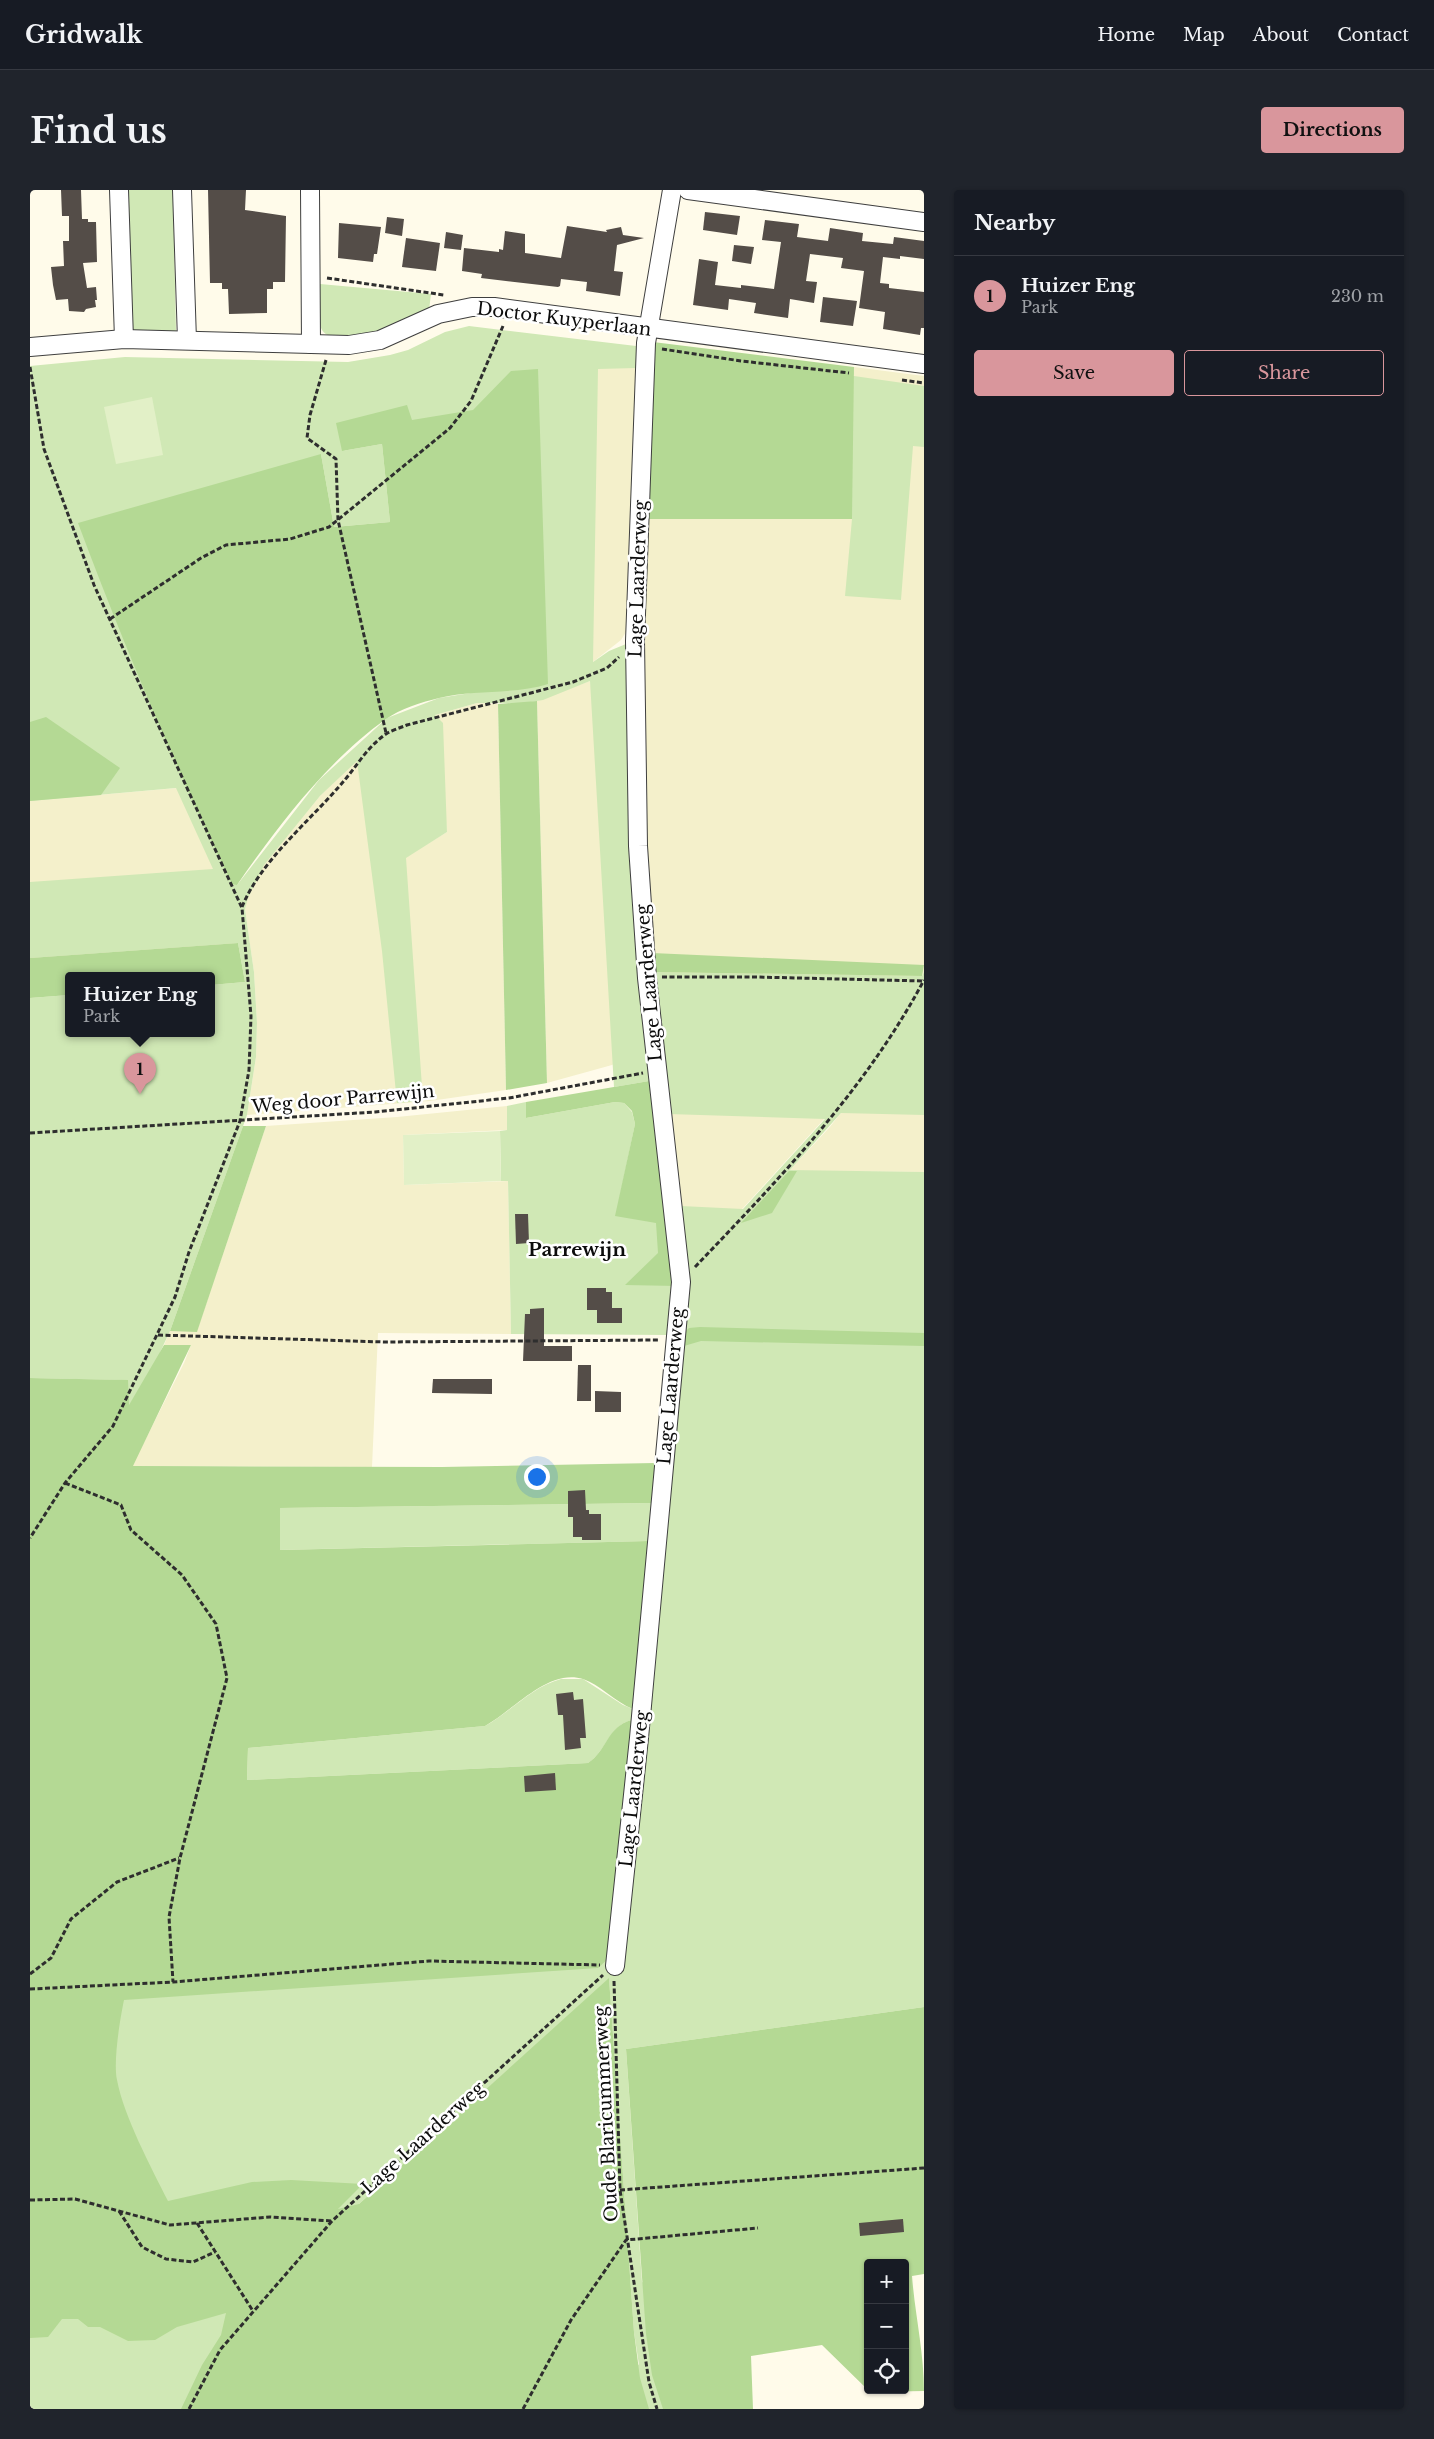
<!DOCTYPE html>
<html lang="en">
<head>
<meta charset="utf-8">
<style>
  :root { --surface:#171b24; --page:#20242c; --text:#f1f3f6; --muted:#9ea1a6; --line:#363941; --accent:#d9969c }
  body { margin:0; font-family:"Libre Baskerville",serif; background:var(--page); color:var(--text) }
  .controls { position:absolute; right:15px; bottom:15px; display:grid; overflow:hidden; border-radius:5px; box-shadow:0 1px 4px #0004 }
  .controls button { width:45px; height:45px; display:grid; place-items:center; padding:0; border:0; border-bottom:1px solid var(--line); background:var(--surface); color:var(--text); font:25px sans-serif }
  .you { position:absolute; left:506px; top:1286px; width:18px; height:18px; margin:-12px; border:4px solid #fff; border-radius:50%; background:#1a73e8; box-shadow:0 0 0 8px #1a73e833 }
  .badge { display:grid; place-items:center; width:32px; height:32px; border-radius:50%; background:var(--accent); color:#111; font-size:16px; font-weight:700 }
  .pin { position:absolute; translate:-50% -41px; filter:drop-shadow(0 1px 2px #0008) }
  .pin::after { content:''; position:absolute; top:26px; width:18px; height:15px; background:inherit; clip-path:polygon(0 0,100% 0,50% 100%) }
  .popup { position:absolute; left:35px; top:782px; width:150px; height:65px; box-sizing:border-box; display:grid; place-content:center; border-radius:5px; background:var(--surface); filter:drop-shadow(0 1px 4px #0005); font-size:16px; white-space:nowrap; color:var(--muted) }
  .popup b { font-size:19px; color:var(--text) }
  .popup::after { content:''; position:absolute; left:50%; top:100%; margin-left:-10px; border:10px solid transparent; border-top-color:var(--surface) }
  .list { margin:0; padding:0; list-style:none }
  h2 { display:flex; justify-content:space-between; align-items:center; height:65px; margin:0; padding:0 20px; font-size:21px }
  h2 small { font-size:16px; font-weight:400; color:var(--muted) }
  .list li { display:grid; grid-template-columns:32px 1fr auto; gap:15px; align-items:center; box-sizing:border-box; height:80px; padding:0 20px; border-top:1px solid var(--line) }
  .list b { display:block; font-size:19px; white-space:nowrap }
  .list p { margin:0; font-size:16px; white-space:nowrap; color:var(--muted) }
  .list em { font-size:16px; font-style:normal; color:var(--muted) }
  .actions { display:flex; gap:10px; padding:15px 20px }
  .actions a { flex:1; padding:11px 0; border:1px solid var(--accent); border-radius:5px; text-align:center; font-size:18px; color:var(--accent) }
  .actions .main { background:var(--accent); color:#111 }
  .icon { flex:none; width:28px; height:28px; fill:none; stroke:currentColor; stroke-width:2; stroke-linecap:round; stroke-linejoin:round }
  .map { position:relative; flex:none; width:894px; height:2219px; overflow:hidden; border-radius:5px }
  header { display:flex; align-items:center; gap:30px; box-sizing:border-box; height:70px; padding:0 25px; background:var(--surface); border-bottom:1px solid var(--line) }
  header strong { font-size:24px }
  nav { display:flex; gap:28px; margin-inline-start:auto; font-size:18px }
  .intro { display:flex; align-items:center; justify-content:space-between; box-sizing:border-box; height:120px; padding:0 30px }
  h1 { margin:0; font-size:35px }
  .button { padding:12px 22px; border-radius:5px; background:var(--accent); color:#111; font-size:18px; font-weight:700 }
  main { display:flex; gap:30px; padding:0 30px }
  aside { flex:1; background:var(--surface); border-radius:5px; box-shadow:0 1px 4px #0004 }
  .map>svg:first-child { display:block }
  .farmland { fill:#f4f0cb }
  .green { fill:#d0e8b5; fill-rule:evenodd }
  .forest { fill:#b4d994 }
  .pitch { fill:#e2f0c7 }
  .building { fill:#544d48 }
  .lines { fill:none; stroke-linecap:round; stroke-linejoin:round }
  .minor-casing { stroke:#3f3f3f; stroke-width:20 }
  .path { stroke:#2e2e2e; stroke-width:3; stroke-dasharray:5 2.5; stroke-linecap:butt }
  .minor { stroke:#fff; stroke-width:18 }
  .labels { text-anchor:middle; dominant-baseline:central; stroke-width:5; stroke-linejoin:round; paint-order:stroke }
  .street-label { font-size:18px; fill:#0c0c0c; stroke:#fff }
  .neighbourhood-label { font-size:19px; font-weight:bold; fill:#0c0c0c; stroke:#fff }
</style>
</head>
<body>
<header>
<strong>Gridwalk</strong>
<nav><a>Home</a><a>Map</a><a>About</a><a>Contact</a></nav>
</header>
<div class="intro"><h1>Find us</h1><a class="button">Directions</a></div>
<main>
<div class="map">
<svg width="894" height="2219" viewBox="0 0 894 2219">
  <rect width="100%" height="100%" fill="#fffbea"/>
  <g class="farmland">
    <path d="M 606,156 L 605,285 L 599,437 L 591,450 L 563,472 L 457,193 Z"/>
    <path d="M 824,177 L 894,186 L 894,782 L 880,808 L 795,928 L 663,1073 L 657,1072 L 636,909 L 613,631 L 611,546 L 617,329 L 822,329 Z"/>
    <path d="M 560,491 L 608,767 L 615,847 L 612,858 L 582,875 L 517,893 L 507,511 Z"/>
    <path d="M 447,513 L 468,514 L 476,900 L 400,911 L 217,925 L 226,867 L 227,833 L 224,782 L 215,719 L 217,708 L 233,675 L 290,606 L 327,570 L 376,667 L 417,642 L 405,525 Z"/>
    <path d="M 147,598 L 199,713 L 208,753 L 0,768 L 0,611 Z"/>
    <path d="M 894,803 L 894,982 L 759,981 L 799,938 L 842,884 Z"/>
    <path d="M 477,916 L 477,940 L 373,945 L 374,995 L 478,991 L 481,1144 L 348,1143 L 342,1277 L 102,1276 L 154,1173 L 161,1155 L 134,1155 L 140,1141 L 167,1141 L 236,936 L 367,927 Z"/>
  </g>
  <g class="green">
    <path d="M 96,0 L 143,0 L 146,142 L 97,145 Z"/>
    <path d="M 290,94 L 401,104 L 399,120 C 370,134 345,148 312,147 C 305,147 296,147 292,140 C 287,131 290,104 290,94 Z"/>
    <path d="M 439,136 L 606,156 L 606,178 L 568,179 L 563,472 L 579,461 L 596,454 L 608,767 L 619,891 L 584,897 L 560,491 L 513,510 L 494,513 L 447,513 L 405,525 L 413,533 L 417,642 L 376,668 L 393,911 L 367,913 L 352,761 L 327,571 L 290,606 L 234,675 L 218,708 L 215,719 L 224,782 L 227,833 L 226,867 L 217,925 L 140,1141 L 126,1171 L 99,1216 L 102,1276 L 211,1277 L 213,1409 L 0,1278 L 92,1190 L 0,1188 L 0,808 L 39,805 L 39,843 L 181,843 L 181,795 L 215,792 L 208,753 L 0,768 L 0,692 L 183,679 L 146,598 L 0,611 L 0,176 L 95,167 L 318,172 L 360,165 L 378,160 L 415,142 ZM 439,221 L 447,502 L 409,508 L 357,528 L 289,590 L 207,695 L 291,264 L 304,337 L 360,332 L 352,254 L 312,261 Z"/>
    <path d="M 620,179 L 824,186 L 894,196 L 894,257 L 883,256 L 871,410 L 815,406 L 822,329 Z"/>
    <path d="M 623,782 L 892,786 L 894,782 L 894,925 L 811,923 L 760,980 L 894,982 L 894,1817 L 596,1859 L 612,2092 L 706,2138 L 707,2219 L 0,2219 L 0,1793 L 580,1761 L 651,1016 L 713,1019 L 795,929 L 638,924 ZM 579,1789 L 604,2142 L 609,2175 L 329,2014 Z"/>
    <path d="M 496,912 L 496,928 L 585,912 L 594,913 L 602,922 L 605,934 L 586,1025 L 634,1018 L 647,1096 L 638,1145 L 481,1144 L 478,991 L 471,991 L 470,941 L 477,940 L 477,916 Z"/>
    <path d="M 622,1313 L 618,1351 L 249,1360 L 250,1318 Z"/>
    <path d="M 531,1489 L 553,1489 L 593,1515 L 603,1519 L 602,1530 C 579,1535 576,1562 558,1573 L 217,1590 L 218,1558 L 455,1536 C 481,1522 501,1497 531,1489 Z"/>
  </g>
  <g class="forest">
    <path d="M 623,152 L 824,177 L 822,329 L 617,329 Z"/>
    <path d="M 508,179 L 518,494 C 483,505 444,499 409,508 C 392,512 370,519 356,529 C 298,570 247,637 207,695 L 202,694 C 145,576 94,456 48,333 L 291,264 L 304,337 L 360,332 L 352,254 L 312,261 L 306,233 L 377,215 L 382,230 L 443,220 L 481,181 Z"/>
    <path d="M 507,511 L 517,893 L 476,900 L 468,514 Z"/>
    <path d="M 16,527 L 90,578 L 71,605 L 0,611 L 0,532 Z"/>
    <path d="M 208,753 L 215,792 L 181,795 L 181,785 L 39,785 L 39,805 L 0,808 L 0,768 Z"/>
    <path d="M 622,763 L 894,775 L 892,786 L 623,782 Z"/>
    <path d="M 619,891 L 634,1018 L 647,1096 L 595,1095 L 628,1063 L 626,1033 L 585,1026 L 605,934 L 602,921 L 594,913 L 585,912 L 496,928 L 496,912 Z"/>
    <path d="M 213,936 L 236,936 L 167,1142 L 140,1141 Z"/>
    <path d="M 759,981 L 767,981 L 742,1023 L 711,1033 Z"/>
    <path d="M 670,1137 L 894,1143 L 894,1156 L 671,1151 L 654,1156 L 650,1147 L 659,1138 Z"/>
    <path d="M 134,1155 L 161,1155 L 103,1276 L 412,1277 L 625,1273 L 622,1313 L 250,1318 L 250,1360 L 618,1351 L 603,1519 C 585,1512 569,1494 553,1489 C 518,1478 483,1521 455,1536 L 218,1558 L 217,1590 L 558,1573 C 577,1561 577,1536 602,1530 L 580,1767 L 568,1778 L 94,1810 C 90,1829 83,1872 87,1890 C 94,1927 121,1977 138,2011 L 222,1992 L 261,1990 L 333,1994 L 308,2019 L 329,2014 L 579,1788 L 604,2142 L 610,2188 L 619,2219 L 151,2219 L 172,2175 L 191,2145 L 196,2123 L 147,2137 L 125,2150 L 98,2151 L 70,2137 L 58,2137 L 48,2129 L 32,2129 L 18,2147 L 0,2148 L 0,1188 L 98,1190 L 99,1215 Z"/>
    <path d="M 894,1817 L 894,2084 L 882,2086 C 885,2125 894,2162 894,2201 L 840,2202 L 838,2200 L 875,2200 L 875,2073 L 838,2073 L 838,2200 L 792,2155 L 721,2166 L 723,2219 L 633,2219 L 622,2185 L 616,2144 L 596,1859 Z"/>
  </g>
  <g class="pitch">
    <path d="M 122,207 L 133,265 L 86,274 L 74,217 Z"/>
    <path d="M 470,941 L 471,991 L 374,995 L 373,945 Z"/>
  </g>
  <g class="building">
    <path d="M 31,0 L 51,0 L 52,29 L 58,29 L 58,32 L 66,32 L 67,72 L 53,73 L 57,98 L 66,97 L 67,110 L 65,110 L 66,117 L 56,119 L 54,122 L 39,121 L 38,109 L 26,110 L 23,95 L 21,77 L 34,76 L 33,51 L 39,51 L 39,26 L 32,26 Z"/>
    <path d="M 178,0 L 216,0 L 215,20 L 256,26 L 255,92 L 243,92 L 243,99 L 237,99 L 237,123 L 199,124 L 198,99 L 192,99 L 192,93 L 180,93 Z"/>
    <path d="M 675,22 L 710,26 L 707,45 L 673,40 Z"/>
    <path d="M 357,27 L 374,29 L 372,46 L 355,43 Z"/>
    <path d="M 735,30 L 769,34 L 767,47 L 798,51 L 800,38 L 833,43 L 832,51 L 863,54 L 864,47 L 894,51 L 894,69 L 870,66 L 870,69 L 853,67 L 850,93 L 859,94 L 859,98 L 894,102 L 894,138 L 891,138 L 890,145 L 853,139 L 855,122 L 829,118 L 834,81 L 811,78 L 813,68 L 780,64 L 776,91 L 787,92 L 784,113 L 760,109 L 758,128 L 724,123 L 726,113 L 699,109 L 698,120 L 663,115 L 669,69 L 688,72 L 685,95 L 711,98 L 711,95 L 744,99 L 751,52 L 732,50 Z"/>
    <path d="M 309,33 L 351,37 L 347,64 L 344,64 L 343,72 L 308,68 Z"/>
    <path d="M 537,36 L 577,42 L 576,40 L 591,37 L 593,45 L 614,48 L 587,55 L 584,81 L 593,82 L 590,106 L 556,101 L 557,92 L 531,89 L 530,96 L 528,97 L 451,88 L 452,84 L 432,81 L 434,58 L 469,62 L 469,59 L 473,60 L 475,41 L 495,44 L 495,63 L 531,68 Z"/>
    <path d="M 416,42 L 433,45 L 431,60 L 414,58 Z"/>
    <path d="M 376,48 L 410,53 L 406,81 L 372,77 Z"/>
    <path d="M 704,55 L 724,57 L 721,74 L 702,71 Z"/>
    <path d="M 793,107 L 827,111 L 823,136 L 790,132 Z"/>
    <path d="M 485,1024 L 498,1024 L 499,1053 L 486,1054 Z"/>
    <path d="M 557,1098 L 576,1098 L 576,1102 L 582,1102 L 582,1118 L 592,1118 L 592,1133 L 567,1133 L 567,1120 L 557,1120 Z"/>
    <path d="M 514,1118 L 514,1156 L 542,1156 L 542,1171 L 493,1171 L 495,1124 L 500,1124 L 500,1119 Z"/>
    <path d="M 548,1175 L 561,1175 L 561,1211 L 547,1211 Z"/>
    <path d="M 403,1189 L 462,1189 L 462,1204 L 402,1203 Z"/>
    <path d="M 565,1201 L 591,1202 L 591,1222 L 565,1222 Z"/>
    <path d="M 555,1300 L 556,1320 L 559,1320 L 559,1324 L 571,1324 L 571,1350 L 552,1350 L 552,1347 L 543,1347 L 543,1327 L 538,1327 L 538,1301 Z"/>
    <path d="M 543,1502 L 544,1510 L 553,1509 L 556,1548 L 550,1548 L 551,1558 L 535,1560 L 533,1525 L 528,1525 L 526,1504 Z"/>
    <path d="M 525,1583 L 526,1600 L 495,1602 L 494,1586 Z"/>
    <path d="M 873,2029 L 874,2042 L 830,2046 L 829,2033 Z"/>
  </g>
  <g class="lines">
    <g class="minor-casing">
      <g id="minor">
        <path d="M 89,0 L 94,149"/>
        <path d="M 152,0 L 157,150"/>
        <path d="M 280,0 L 281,154"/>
        <path d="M 658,0 L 894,32"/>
        <path d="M 0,157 L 94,149 L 319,155 L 350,150 L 408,124 L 442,117 L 464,117 L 894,174"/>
        <path d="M 585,1776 L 609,1548 L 651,1092 L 617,788 L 608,656 L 605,451 L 616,153 L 642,0"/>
      </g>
    </g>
    <g class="path">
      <path d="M 297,88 L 414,105"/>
      <path d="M 632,159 L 711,171 L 819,183"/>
      <path d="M 296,170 L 280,225 L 277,248 L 306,269 L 308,330 L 356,543"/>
      <path d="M 0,177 L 14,259 L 64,395 L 212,718 L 221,826 L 219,880 L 210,931 L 159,1062 L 145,1107 L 83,1236 L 35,1293 L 0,1348"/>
      <path d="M 872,190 L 894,193"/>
      <path d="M 80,429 L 171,368 L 196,355 L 260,349 L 299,337 L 420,238 L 441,211 L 473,136"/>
      <path d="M 212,717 C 231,670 280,631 313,592 C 327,576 337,557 356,544 C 362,540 370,538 377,535 L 543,492 L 577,478 L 589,467"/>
      <path d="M 632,787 L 726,787 L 893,791"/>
      <path d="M 0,943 L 345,922 L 479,908 L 613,883"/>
      <path d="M 665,1077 C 750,988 836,899 894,790"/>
      <path d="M 128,1145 L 355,1152 L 630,1150"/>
      <path d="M 35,1293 L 91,1315 L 101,1340 L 152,1385 L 186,1434 L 197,1488 L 150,1668 L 139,1727 L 143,1792"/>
      <path d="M 0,1784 L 21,1768 L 41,1729 L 87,1692 L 149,1668"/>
      <path d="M 584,1791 L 590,2000 L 619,2192 L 627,2219"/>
      <path d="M 0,1799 L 143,1792 L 399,1771 L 570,1775"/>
      <path d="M 590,2000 L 894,1978"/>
      <path d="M 0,2010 L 45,2009 L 140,2035 L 240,2027 L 302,2031"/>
      <path d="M 89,2021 L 112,2057 L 136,2069 L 163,2072 L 185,2062"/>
      <path d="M 167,2033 L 223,2121"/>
      <path d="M 159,2219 L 190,2160 L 302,2031 L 573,1785"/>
      <path d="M 493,2219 L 541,2130 L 596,2050 L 728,2038"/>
    </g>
    <use href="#minor" class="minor"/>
  </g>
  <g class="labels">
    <g class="street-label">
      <text transform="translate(534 129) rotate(7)">Doctor Kuyperlaan</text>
      <text transform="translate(608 389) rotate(-88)">Lage Laarderweg</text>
      <text transform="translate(619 793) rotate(-95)">Lage Laarderweg</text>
      <text transform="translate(313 909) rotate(-5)">Weg door Parrewijn</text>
      <text transform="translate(641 1196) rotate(-85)">Lage Laarderweg</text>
      <text transform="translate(604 1599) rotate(-84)">Lage Laarderweg</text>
      <text transform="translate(576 1924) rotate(-93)">Oude Blaricummerweg</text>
      <text transform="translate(393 1948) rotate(-42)">Lage Laarderweg</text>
    </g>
    <g class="neighbourhood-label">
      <text x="547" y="1059">Parrewijn</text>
    </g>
  </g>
</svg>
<div class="controls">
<button>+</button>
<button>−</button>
<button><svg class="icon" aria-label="locate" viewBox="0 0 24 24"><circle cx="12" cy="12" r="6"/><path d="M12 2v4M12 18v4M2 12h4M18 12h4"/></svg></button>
</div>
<div class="you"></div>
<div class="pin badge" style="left:110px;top:904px">1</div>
<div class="popup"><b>Huizer Eng</b>Park</div>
</div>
<aside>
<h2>Nearby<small></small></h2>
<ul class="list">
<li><span class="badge">1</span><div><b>Huizer Eng</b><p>Park</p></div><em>230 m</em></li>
</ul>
<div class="actions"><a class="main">Save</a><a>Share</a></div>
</aside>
</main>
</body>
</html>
